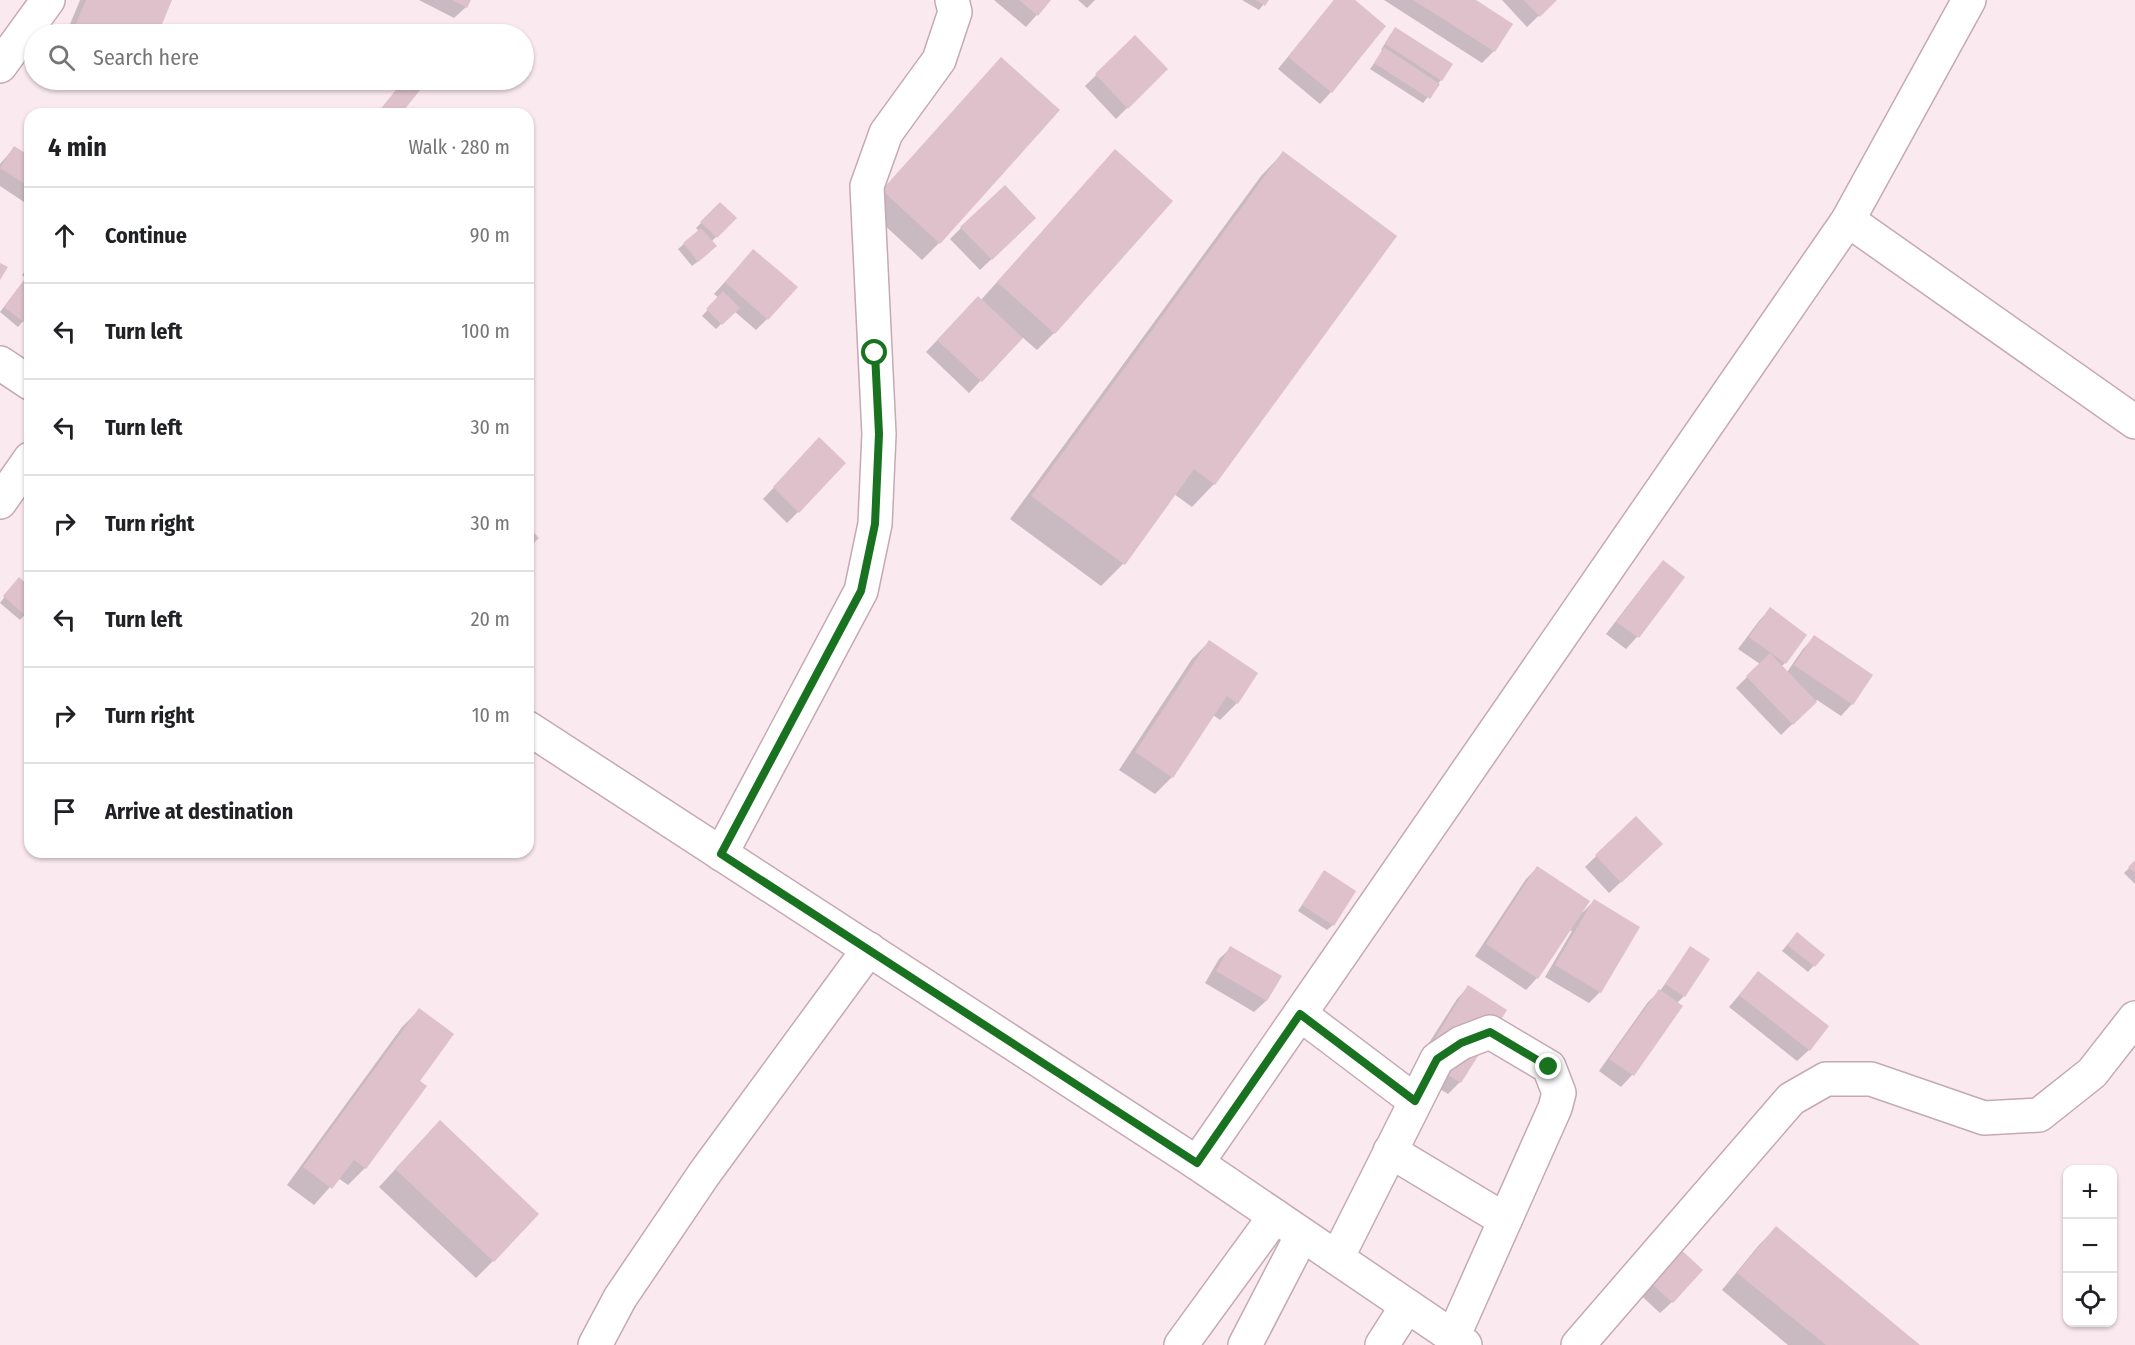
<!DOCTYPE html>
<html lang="en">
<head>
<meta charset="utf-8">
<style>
  :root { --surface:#fff; --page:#f6f6f6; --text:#202124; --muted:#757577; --line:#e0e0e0 }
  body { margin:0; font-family:"Fira Sans Condensed",sans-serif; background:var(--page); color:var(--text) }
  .controls { position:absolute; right:18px; bottom:18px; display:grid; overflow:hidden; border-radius:12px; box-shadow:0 2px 4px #0004 }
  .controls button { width:54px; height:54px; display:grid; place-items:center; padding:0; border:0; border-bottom:2px solid var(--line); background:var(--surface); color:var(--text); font:30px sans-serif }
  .stop { position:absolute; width:18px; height:18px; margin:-14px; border:4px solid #18721f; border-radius:50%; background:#fff }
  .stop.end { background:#18721f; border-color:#fff; box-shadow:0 2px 6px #0008 }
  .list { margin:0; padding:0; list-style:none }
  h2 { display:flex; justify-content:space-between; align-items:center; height:78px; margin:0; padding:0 24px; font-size:26px }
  h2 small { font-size:20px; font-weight:400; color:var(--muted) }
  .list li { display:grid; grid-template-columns:39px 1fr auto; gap:18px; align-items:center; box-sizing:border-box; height:96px; padding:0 24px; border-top:2px solid var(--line) }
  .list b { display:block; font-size:22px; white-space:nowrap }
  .list em { font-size:20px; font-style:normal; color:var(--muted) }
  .icon { flex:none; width:33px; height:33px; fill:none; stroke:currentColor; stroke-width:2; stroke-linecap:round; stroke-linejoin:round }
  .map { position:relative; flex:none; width:2135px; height:1345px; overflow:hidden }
  .search { position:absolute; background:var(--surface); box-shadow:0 2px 4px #0004; left:24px; top:24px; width:510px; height:66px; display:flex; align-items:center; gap:15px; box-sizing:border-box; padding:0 21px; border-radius:33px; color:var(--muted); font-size:22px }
  .panel { position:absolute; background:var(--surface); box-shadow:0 2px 4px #0004; left:24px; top:108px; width:510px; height:750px; border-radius:18px }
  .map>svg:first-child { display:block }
  .shadow { fill:#0003 }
  .building { fill:#dec1cb }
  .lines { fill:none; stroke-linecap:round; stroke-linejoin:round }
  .minor-casing { stroke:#c5a9b4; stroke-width:36 }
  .minor { stroke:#fff; stroke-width:33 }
  .route { stroke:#18721f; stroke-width:8 }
</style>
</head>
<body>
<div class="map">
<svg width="2135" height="1345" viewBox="0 0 2135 1345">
  <rect width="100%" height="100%" fill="#fbe9f0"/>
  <g class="shadow">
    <path d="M 80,0 L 171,0 L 156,34 L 66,34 Z"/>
    <path d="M 419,0 L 469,0 L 466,7 L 454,18 Z"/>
    <path d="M 994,0 L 1050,0 L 1026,27 Z"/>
    <path d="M 1078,0 L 1095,0 L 1087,8 Z"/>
    <path d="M 1242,0 L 1267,0 L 1259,10 Z"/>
    <path d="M 1334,0 L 1352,0 L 1331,92 L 1320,104 L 1278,69 Z"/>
    <path d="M 1384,0 L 1473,0 L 1511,24 L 1494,51 L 1482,63 Z"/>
    <path d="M 1502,0 L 1555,0 L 1527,27 Z"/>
    <path d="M 1395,29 L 1441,80 L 1423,103 L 1370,69 L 1383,51 L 1381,50 L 1390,35 Z"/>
    <path d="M 1135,37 L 1166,69 L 1116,119 L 1085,86 Z"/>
    <path d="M 1001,59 L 939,243 L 922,260 L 866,208 Z"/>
    <path d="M 405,80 L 426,80 L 399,114 L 377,114 Z"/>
    <path d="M 14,148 L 30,158 L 30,206 L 0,186 L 0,164 Z"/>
    <path d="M 1115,151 L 1054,333 L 1037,350 L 1022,337 L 969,393 L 926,352 L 966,310 L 980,301 Z"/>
    <path d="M 1283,153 L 1395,236 L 1214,484 L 1192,507 L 1174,494 L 1123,564 L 1101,586 L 1010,519 L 1261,176 Z"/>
    <path d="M 720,204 L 735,218 L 711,242 L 710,252 L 692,266 L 678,249 L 699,231 L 696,228 Z"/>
    <path d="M 961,228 L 1022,230 L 980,270 L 950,239 Z"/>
    <path d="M 753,251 L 767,319 L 756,330 L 734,311 L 716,329 L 702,316 L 719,298 L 714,294 Z"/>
    <path d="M 30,265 L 30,282 L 22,275 Z"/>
    <path d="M 30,286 L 30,313 L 18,327 L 0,312 L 19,287 Z"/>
    <path d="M 808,451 L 798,512 L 787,523 L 763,499 Z"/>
    <path d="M 1663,562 L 1683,578 L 1637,637 L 1626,649 L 1606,634 L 1652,574 Z"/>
    <path d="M 14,584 L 30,589 L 30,609 L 20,620 L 0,603 Z"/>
    <path d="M 1770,609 L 1785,663 L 1781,667 L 1787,672 L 1803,649 L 1814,637 L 1871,676 L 1852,704 L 1841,716 L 1817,700 L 1781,735 L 1736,688 L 1760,664 L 1738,649 L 1759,621 Z"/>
    <path d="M 1209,642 L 1237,703 L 1220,720 L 1213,715 L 1172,777 L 1155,794 L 1119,770 L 1192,659 Z"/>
    <path d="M 1635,818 L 1649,856 L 1609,893 L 1585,867 Z"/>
    <path d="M 2135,862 L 2135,884 L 2124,873 Z"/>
    <path d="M 1537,868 L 1583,912 L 1594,901 L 1600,992 L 1589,1003 L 1545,977 L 1572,931 L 1569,930 L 1537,978 L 1526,990 L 1475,956 L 1526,879 Z"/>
    <path d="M 1324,872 L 1333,925 L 1327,930 L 1298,911 Z"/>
    <path d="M 1792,939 L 1823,955 L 1808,972 L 1782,951 Z"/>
    <path d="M 1231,948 L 1280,977 L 1266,1001 L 1254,1012 L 1205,983 L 1219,959 Z"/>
    <path d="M 1690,948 L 1684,996 L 1677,1003 L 1681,1006 L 1632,1075 L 1621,1087 L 1599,1071 L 1648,1002 L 1660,991 Z"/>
    <path d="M 1758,973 L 1809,1050 L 1797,1061 L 1729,1007 Z"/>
    <path d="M 1468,987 L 1505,1011 L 1460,1082 L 1448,1094 L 1411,1071 L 1457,999 Z"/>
    <path d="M 419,1010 L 418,1081 L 425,1086 L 365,1168 L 348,1185 L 338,1178 L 314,1205 L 287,1185 L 402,1027 Z"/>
    <path d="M 423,1139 L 493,1261 L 476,1278 L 379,1187 Z"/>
    <path d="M 1776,1228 L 1918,1345 L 1788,1345 L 1722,1290 L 1759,1245 Z"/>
    <path d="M 1665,1259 L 1672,1302 L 1660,1313 L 1635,1290 Z"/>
  </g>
  <g class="building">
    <path d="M 86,0 L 172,0 L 158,34 L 95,34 L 75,26 Z"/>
    <path d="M 452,0 L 471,0 L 467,8 Z"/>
    <path d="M 1019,0 L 1051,0 L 1038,16 Z"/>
    <path d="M 1256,0 L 1269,0 L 1265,6 Z"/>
    <path d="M 1334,0 L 1355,0 L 1386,26 L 1332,93 L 1288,57 Z"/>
    <path d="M 1413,0 L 1476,0 L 1513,24 L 1495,52 Z"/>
    <path d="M 1524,0 L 1557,0 L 1540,17 Z"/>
    <path d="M 1395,27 L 1453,64 L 1442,81 L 1385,44 Z"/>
    <path d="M 1135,35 L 1168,69 L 1128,109 L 1095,74 Z"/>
    <path d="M 1384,47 L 1440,84 L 1430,99 L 1374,63 Z"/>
    <path d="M 1001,57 L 1060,110 L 940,244 L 882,190 Z"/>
    <path d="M 404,80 L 428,80 L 401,114 L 383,114 L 379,111 Z"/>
    <path d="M 14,146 L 30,156 L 30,187 L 0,168 Z"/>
    <path d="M 1115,149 L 1173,201 L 1055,334 L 997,282 Z"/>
    <path d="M 1283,151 L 1397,236 L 1215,485 L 1194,469 L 1125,565 L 1031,496 Z"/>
    <path d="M 1005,185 L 1036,218 L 992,260 L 960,227 Z"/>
    <path d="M 720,202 L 737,218 L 717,238 L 700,222 Z"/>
    <path d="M 701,228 L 717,246 L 698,262 L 683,243 Z"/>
    <path d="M 753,249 L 798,287 L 768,320 L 725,282 Z"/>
    <path d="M 0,263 L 8,267 L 0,280 Z"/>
    <path d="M 24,280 L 30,284 L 30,316 L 25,323 L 4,307 Z"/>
    <path d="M 723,291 L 740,308 L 722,325 L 706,309 Z"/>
    <path d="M 978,296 L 1023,338 L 982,382 L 937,340 Z"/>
    <path d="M 819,437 L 846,463 L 799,513 L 773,487 Z"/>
    <path d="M 528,526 L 539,538 L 528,549 Z"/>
    <path d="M 1663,560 L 1685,577 L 1639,638 L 1616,622 Z"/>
    <path d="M 19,577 L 30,587 L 30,611 L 26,616 L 3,596 Z"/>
    <path d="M 1770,607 L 1807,635 L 1786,664 L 1749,637 Z"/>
    <path d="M 1814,635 L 1873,675 L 1853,705 L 1794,665 Z"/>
    <path d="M 1209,640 L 1258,673 L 1238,704 L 1227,696 L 1173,778 L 1135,752 Z"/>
    <path d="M 1770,653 L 1817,702 L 1793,725 L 1746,676 Z"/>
    <path d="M 1636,816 L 1663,844 L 1621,883 L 1595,855 Z"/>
    <path d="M 2135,860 L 2135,873 L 2128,867 Z"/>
    <path d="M 1537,866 L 1590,901 L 1538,979 L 1486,944 Z"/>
    <path d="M 1324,870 L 1356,891 L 1334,926 L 1302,905 Z"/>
    <path d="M 1594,899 L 1640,927 L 1601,993 L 1555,965 Z"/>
    <path d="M 1797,932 L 1825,955 L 1815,967 L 1787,945 Z"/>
    <path d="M 1230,946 L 1282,976 L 1267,1001 L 1216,971 Z"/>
    <path d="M 1690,946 L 1710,959 L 1685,997 L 1665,984 Z"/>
    <path d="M 1758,971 L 1829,1026 L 1810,1051 L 1739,995 Z"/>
    <path d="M 1468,985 L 1507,1010 L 1461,1083 L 1422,1059 Z"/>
    <path d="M 1659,989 L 1683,1006 L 1634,1076 L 1609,1059 Z"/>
    <path d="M 419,1008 L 454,1034 L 420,1081 L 427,1086 L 366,1169 L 354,1160 L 332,1189 L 303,1167 Z"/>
    <path d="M 440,1120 L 539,1214 L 494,1262 L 395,1169 Z"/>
    <path d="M 1776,1226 L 1920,1345 L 1826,1345 L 1737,1273 Z"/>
    <path d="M 1676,1245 L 1703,1270 L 1673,1303 L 1645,1278 Z"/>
  </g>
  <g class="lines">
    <g class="minor-casing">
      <g id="minor">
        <path d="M 0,66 L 48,0"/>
        <path d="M 1848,220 L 2135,422"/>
        <path d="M 0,363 L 30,383"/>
        <path d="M 0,502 L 30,459"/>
        <path d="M 528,728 L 1197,1163 L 1465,1345"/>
        <path d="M 721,854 L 861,591 L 875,524 L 879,434 L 867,186 L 886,133 L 939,60 L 955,12 L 952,0"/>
        <path d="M 1300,1014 L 1415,1101"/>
        <path d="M 1390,1151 L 1505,1220"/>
        <path d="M 1197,1163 L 1848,220 L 1969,0"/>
        <path d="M 1337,1258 L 1437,1059 L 1461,1043 L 1490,1032 L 1549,1067 L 1559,1093 L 1555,1108 L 1453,1337"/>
        <path d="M 595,1345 L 620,1298 L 704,1174 L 869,949"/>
        <path d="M 1181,1345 L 1275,1216"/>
        <path d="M 1245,1345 L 1302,1235"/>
        <path d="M 1382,1345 L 1407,1306"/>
        <path d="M 1578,1345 L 1791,1099 L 1826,1079 L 1871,1079 L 1984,1118 L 2039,1115 L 2092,1073 L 2135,1018"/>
      </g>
    </g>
    <use href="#minor" class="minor"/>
  </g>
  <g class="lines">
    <path class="route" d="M 875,353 L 879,434 L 875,524 L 861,591 L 721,854 L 1197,1163 L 1300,1014 L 1415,1101 L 1437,1059 L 1461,1043 L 1490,1032 L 1549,1067"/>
  </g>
</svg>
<div class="controls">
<button>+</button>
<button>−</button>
<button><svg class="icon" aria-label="locate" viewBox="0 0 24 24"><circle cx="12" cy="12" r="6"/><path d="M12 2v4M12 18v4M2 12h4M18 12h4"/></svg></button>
</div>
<div class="stop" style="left:875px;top:353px"></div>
<div class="stop end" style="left:1549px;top:1067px"></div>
<div class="search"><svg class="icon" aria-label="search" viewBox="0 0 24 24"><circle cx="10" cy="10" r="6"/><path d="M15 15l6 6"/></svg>Search here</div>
<section class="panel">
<h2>4 min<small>Walk · 280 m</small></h2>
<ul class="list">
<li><svg class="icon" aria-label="ahead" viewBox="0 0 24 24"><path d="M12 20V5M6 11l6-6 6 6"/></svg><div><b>Continue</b></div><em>90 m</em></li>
<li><svg class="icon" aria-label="left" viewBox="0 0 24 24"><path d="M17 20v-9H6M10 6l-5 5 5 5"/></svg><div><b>Turn left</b></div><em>100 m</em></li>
<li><svg class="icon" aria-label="left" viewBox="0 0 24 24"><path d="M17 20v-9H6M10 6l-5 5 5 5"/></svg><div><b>Turn left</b></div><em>30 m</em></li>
<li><svg class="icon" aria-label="right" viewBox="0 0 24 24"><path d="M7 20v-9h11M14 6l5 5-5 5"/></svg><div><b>Turn right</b></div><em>30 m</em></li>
<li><svg class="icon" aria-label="left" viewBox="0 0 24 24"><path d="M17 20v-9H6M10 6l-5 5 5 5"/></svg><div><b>Turn left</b></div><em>20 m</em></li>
<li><svg class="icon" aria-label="right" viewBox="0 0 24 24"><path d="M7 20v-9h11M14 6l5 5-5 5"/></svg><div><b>Turn right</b></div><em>10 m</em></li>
<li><svg class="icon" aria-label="arrive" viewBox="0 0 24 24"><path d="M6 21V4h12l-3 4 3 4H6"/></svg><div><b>Arrive at destination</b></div></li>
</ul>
</section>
</div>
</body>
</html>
